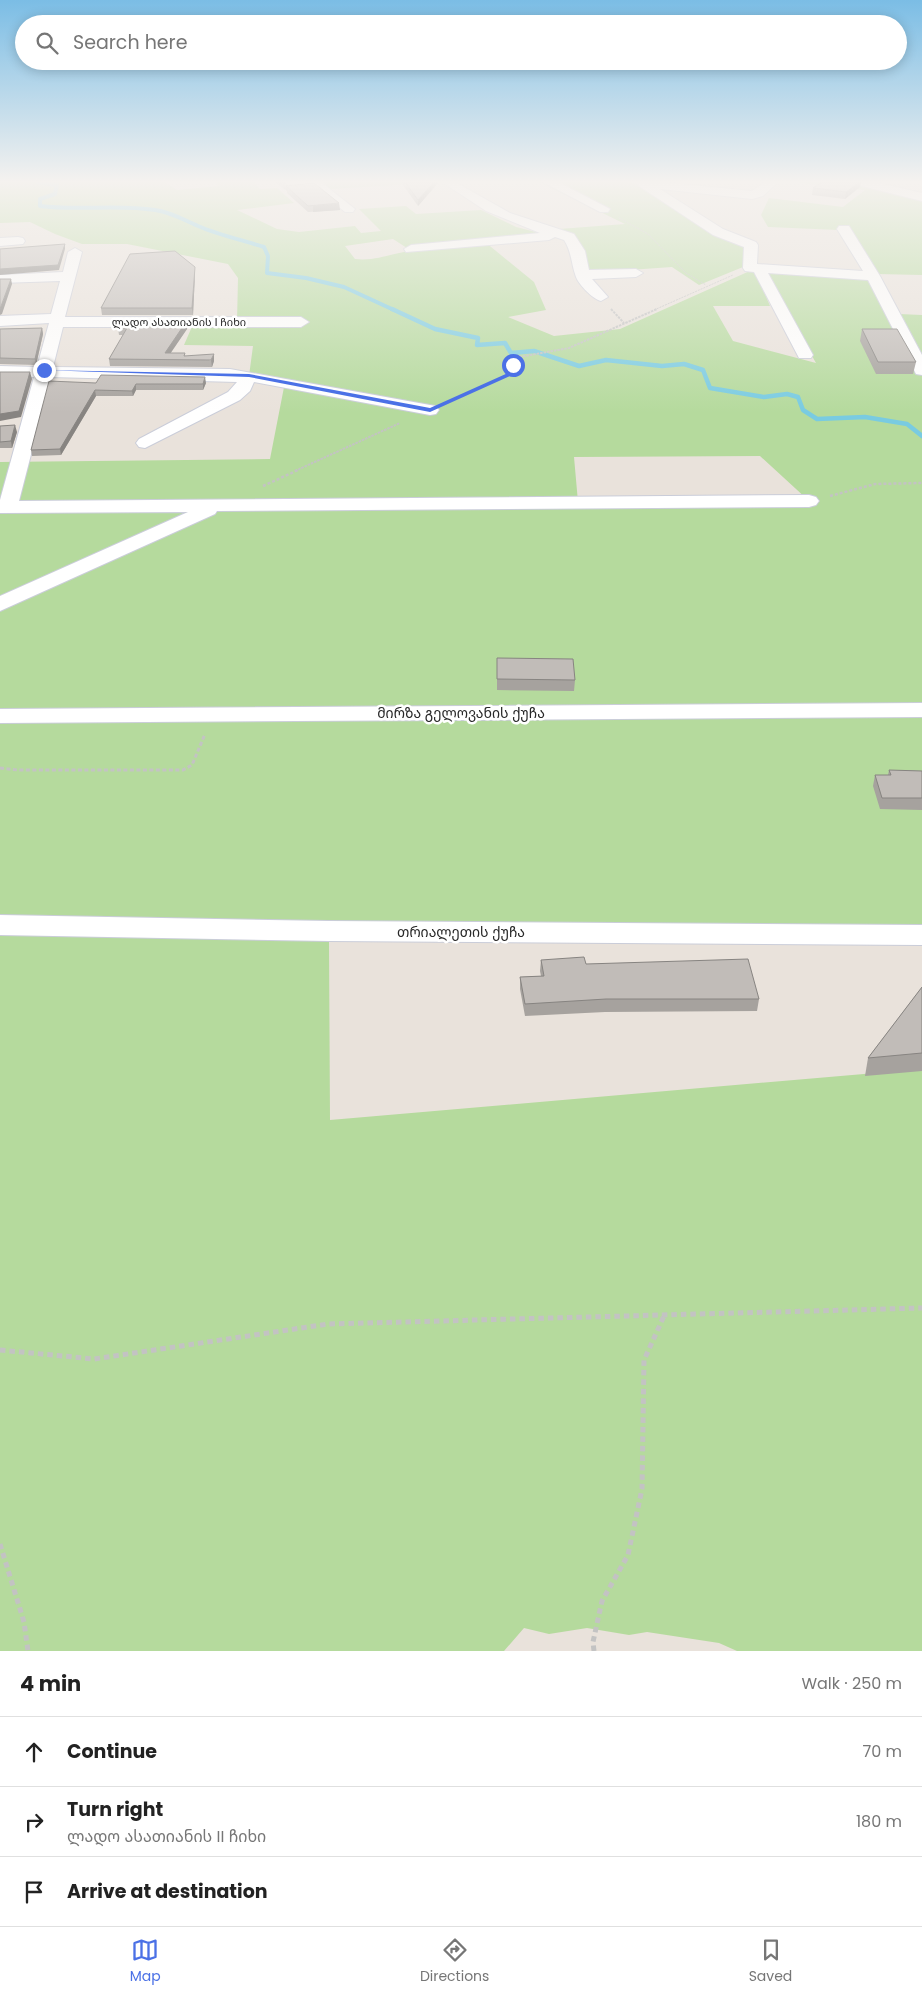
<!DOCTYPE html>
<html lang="en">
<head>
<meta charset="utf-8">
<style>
  :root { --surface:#fff; --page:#f6f6f6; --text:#222; --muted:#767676; --line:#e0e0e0; --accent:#4b71e6 }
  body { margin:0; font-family:Poppins,"Noto Sans Georgian",sans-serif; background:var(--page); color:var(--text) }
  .stop { position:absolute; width:15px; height:15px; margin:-11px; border:4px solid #4b71e6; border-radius:50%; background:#fff }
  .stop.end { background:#4b71e6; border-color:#fff; box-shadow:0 1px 5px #0008 }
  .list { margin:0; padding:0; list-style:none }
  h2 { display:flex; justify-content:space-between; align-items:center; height:65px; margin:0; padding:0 20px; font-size:21px }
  h2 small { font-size:16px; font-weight:400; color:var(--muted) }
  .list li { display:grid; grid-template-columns:32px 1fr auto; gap:15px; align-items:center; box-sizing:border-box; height:70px; padding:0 20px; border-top:1px solid var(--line) }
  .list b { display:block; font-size:19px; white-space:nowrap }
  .list p { margin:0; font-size:16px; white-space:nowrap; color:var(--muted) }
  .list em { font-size:16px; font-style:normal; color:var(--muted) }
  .icon { flex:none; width:28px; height:28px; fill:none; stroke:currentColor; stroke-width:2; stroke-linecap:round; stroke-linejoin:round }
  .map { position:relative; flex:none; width:922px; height:1651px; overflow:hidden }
  .search { position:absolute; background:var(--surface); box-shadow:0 2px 12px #0003; left:15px; right:15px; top:15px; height:55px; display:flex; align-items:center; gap:12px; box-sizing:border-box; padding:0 18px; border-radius:28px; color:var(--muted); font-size:19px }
  .sheet { height:275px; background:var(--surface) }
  nav { display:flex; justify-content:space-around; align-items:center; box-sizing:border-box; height:70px; border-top:1px solid var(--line); background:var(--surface); font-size:14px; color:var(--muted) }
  nav a { display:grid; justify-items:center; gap:2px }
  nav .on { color:var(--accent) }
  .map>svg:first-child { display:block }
  .green { fill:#b5da9d; fill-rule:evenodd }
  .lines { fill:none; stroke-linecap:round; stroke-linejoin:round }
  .stream-far1 { stroke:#79cbe1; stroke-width:4 }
  .stream { stroke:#79cbe1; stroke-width:4.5 }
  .minor-casing { stroke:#cacdd9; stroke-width:2 }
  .path-far4 { stroke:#c3c3c3; stroke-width:1; stroke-dasharray:2 1; stroke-linecap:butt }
  .path-far3 { stroke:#c3c3c3; stroke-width:2; stroke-dasharray:2.5 1; stroke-linecap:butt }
  .path-far2 { stroke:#c3c3c3; stroke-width:2.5; stroke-dasharray:3 2; stroke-linecap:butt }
  .path-far1 { stroke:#c3c3c3; stroke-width:3; stroke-dasharray:4 2.5; stroke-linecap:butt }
  .path { stroke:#c3c3c3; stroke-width:5; stroke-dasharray:5.5 4; stroke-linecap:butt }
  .minor { fill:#fff; fill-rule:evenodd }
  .wall { fill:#a6a29e }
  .shaded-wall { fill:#878481 }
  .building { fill:#c1bcb8; stroke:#878481 }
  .route { fill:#4b71e6 }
  .labels { text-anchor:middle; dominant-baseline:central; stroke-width:5; stroke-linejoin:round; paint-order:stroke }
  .far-street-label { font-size:11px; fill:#282828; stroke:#fff }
  .street-label { font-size:14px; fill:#282828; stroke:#fff }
</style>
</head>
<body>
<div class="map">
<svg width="922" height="1651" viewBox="0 0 922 1651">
  <rect width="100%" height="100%" fill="#e9e2db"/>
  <g class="green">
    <path d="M 0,182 L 165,182 L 177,190 L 219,186 L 216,182 L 254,182 L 260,189 L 277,188 L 294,203 L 237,210 L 277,229 L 299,232 L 355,226 L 361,233 L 381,231 L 359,209 L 406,206 L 416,214 L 481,210 L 516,227 L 544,234 L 407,248 L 393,239 L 345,246 L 355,259 C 375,261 386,255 404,252 C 431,247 458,244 485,242 L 534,282 L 546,310 L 508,317 L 554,336 L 620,329 L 752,270 L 755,270 L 770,306 L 713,306 L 733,341 L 816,363 L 764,271 L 868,277 L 899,314 L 922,315 L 922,935 L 329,931 L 329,942 L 330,1120 L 922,1069 L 922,1651 L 737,1651 L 719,1643 L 647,1632 L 629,1635 L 587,1628 L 549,1634 L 524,1628 L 504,1651 L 0,1651 L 0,462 L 270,459 L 285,382 L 249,376 L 253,346 L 184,345 L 194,322 L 237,322 L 238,278 L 228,264 L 127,244 L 82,244 L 55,234 L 30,222 L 0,223 ZM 760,456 L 808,500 L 578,502 L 574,457 Z"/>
    <path d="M 320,182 L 445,182 L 330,189 Z"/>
    <path d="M 539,182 L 625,182 L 639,184 L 747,246 L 743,267 L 699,285 L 672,267 L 586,273 C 592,240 572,236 546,230 L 625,224 Z"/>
    <path d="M 801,182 L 857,182 L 922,198 L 922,275 L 877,274 L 850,228 L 839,230 L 768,227 L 761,215 L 769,198 L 843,207 L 865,190 L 800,183 Z"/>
  </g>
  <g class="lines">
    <path class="stream-far1" d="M 37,182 L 57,185 L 55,194 L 40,199 L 40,206 C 78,211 117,204 155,210 C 171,212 184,220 198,226 C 219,235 242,240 264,247 L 268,256 L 267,273 L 306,278 L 344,287 L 394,310"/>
    <path class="stream" d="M 392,309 L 435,329 L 478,338 L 477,345 L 505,343 L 511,353 L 534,351 L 579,366 L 606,360 L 662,366 L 684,364 L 703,370 L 710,388 L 764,397 L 787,394 L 798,397 L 803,410 L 817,419 L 865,417 L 907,424 L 922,436"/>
    <g class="minor-casing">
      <g id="minor">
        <path d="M 308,182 L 321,182 L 355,209 L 353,212 L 345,212 Z"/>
        <path d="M 442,182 L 455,182 L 510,213 L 574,234 L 585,251 L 589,270 L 636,269 L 643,273 L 636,277 L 592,279 L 608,297 L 601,301 C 593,299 579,285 576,277 C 571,264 572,252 564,240 L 555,237 L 549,240 L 406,252 L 404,249 L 411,245 L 540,233 L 486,211 Z"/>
        <path d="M 543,182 L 558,182 L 610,209 L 608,212 L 600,212 Z"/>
        <path d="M 638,182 L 661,182 L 752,191 L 765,182 L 778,182 L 763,196 L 752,199 L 660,189 L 723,229 L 756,242 L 758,245 L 757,264 L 863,271 L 837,229 L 839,226 L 849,226 L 880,276 L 922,355 L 922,375 L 916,374 L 914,370 L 868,280 L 768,273 L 813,355 L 811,358 L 799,358 L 754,272 L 745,271 L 743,268 L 744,247 L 713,235 L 639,186 Z"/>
        <path d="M 856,182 L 875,182 L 922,193 L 922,201 L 858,185 Z"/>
        <path d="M 18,237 L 23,238 L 25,241 L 23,244 L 0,246 L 0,238 Z"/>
        <path d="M 75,248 L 82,252 L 65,317 L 301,317 L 309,322 L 301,327 L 63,327 L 53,367 L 230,369 L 430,405 L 436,406 L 439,410 L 436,414 L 430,415 L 254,382 L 250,391 L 240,400 L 145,448 L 139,447 L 136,443 L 139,439 L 228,392 L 237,382 L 51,377 L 19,501 L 809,495 L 816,497 L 819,501 L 816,505 L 809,507 L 217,511 L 215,514 L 0,611 L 0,596 L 188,512 L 0,513 L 0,500 L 34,377 L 0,376 L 0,366 L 37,367 L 49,323 L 0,326 L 0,316 L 51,314 L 60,281 L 0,283 L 0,275 L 63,272 L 68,252 Z"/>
        <path d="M 922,703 L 922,717 L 0,723 L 0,709 Z"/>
        <path d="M 0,915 L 329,921 L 922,925 L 922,945 L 329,941 L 0,935 Z"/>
      </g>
    </g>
    <g class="path-far4">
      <path d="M 619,218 L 648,234 L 686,273 L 706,285"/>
      <path d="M 654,310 L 733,275"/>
    </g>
    <g class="path-far3">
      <path d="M 611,309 L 624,323"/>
      <path d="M 447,402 L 510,374 L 514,358 L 569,348 L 657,309"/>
      <path d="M 295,471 L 400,423"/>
    </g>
    <g class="path-far2">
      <path d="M 263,486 L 298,470"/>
      <path d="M 830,496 L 875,484 L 922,483"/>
    </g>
    <path class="path-far1" d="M 0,768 L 18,770 L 183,770 L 192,765 L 205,734"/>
    <g class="path">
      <path d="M 0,1350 L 94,1359 L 328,1324 L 922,1308"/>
      <path d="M 0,1544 L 24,1622 L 28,1651"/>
      <path d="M 594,1651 L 593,1642 L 602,1601 L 628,1555 L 642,1489 L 644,1360 L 664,1316"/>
    </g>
    <use href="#minor" class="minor"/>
  </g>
  <g class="wall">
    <path d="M 275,182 L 286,182 L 287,186 L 340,210 L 308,212 L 287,193 L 287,191 Z"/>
    <path d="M 401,182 L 438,182 L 438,183 L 418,206 Z"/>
    <path d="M 822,182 L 861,182 L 860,187 L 845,199 L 812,195 L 813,188 Z"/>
    <path d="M 195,274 L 193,315 L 102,315 L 101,308 Z"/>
    <path d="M 42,328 L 43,334 L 36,365 L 0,364 L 0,329 Z"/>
    <path d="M 118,328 L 187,329 L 170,353 L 214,361 L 212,367 L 110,366 L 109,359 L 123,335 L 119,335 Z"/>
    <path d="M 862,329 L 916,362 L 913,374 L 876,374 L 860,341 Z"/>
    <path d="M 96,383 L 206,383 L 203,390 L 136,390 L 133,396 L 96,396 L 61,455 L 32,456 L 31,450 Z"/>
    <path d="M 0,426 L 17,432 L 12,448 L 0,448 Z"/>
    <path d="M 497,658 L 575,680 L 574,691 L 497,690 Z"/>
    <path d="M 889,770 L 922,771 L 922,810 L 880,809 L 873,786 L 875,775 L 888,775 Z"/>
    <path d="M 541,960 L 586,964 L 759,999 L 757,1011 L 605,1012 L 525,1016 L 520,989 L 520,977 L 541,976 L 540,971 Z"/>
    <path d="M 922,987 L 922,1071 L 865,1076 L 868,1058 Z"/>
  </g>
  <g class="shaded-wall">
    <path d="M 434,182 L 438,182 L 438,183 L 418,206 L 418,200 Z"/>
    <path d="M 860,182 L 861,182 L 860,187 L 845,199 L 846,192 Z"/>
    <path d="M 339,203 L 340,210 L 313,212 L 313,206 Z"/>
    <path d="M 65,244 L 65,249 L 59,270 L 0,275 L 0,269 Z"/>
    <path d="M 195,267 L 195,274 L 193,315 L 192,308 Z"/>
    <path d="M 11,279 L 12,284 L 2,314 L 0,315 L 0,309 Z"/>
    <path d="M 186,322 L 187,329 L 166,360 L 165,353 Z"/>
    <path d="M 42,328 L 43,334 L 36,365 L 35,359 Z"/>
    <path d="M 214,354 L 214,361 L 212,367 L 211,360 Z"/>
    <path d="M 30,372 L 32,379 L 21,417 L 0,421 L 0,414 Z"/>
    <path d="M 205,377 L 206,383 L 203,390 L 203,384 Z"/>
    <path d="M 136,384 L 136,390 L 133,396 L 132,391 Z"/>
    <path d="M 95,390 L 96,396 L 61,455 L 60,449 Z"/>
    <path d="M 15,425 L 17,432 L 12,448 L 11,441 Z"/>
  </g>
  <g class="building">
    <path d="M 405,182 L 434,182 L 418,200 Z"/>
    <path d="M 822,182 L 860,182 L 846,192 L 813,188 Z"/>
    <path d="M 314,183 L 339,203 L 308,206 L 286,186 Z"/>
    <path d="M 65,244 L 58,265 L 0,269 L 0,249 Z"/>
    <path d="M 175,251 L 195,267 L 192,308 L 101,308 L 130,254 Z"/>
    <path d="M 0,279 L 11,279 L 0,309 Z"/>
    <path d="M 120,322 L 186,322 L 165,353 L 185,353 L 184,356 L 214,354 L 211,360 L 109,359 L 127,328 L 118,328 Z"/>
    <path d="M 42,328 L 35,359 L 0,358 L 0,329 Z"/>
    <path d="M 862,329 L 897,329 L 916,362 L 878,362 Z"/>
    <path d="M 0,372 L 30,372 L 19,411 L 0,414 Z"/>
    <path d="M 101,375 L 205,377 L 203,384 L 136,384 L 132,391 L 95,390 L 60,449 L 31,450 L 49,381 L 96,383 Z"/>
    <path d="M 15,425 L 11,441 L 0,442 L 0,426 Z"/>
    <path d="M 497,658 L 573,659 L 575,680 L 497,679 Z"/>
    <path d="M 889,770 L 922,771 L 922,798 L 882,798 L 875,775 L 891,775 Z"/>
    <path d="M 584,957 L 586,964 L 748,959 L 759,999 L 606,999 L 525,1004 L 520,977 L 544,976 L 541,960 Z"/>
    <path d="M 922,987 L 922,1053 L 868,1058 Z"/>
  </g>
  <linearGradient id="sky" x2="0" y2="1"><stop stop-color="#7bbde5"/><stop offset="0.44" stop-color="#f5f2ef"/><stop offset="1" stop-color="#f5f2ef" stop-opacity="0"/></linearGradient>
  <rect width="922" height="413" fill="url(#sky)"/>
  <path class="route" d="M 513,364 L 515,365 L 512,375 L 430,412 L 249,377 L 41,370 L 249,374 L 430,408 L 508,373 Z"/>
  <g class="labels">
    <g class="far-street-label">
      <text x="179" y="322">ლადო ასათიანის I ჩიხი</text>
    </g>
    <g class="street-label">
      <text x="461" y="713">მირზა გელოვანის ქუჩა</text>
      <text x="461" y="932">თრიალეთის ქუჩა</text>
    </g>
  </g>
</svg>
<div class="stop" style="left:513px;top:365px"></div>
<div class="stop end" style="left:44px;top:370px"></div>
<div class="search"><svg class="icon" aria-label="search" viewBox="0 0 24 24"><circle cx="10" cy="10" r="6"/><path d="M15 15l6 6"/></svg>Search here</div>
</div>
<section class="sheet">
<h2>4 min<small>Walk · 250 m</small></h2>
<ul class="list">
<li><svg class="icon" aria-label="ahead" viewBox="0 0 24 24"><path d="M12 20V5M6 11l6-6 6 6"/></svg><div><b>Continue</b></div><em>70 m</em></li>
<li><svg class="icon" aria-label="right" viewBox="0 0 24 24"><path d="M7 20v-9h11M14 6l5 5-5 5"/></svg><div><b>Turn right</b><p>ლადო ასათიანის II ჩიხი</p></div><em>180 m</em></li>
<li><svg class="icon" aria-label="arrive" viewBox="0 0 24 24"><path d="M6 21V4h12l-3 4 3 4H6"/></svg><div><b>Arrive at destination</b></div></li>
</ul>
</section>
<nav>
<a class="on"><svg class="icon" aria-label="map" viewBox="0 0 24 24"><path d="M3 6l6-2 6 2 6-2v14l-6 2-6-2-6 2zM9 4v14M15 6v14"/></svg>Map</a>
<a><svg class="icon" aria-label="directions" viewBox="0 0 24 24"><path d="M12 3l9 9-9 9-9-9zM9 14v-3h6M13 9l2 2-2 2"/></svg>Directions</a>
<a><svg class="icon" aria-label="saved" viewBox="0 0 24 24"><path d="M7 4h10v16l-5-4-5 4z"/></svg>Saved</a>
</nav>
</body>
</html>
